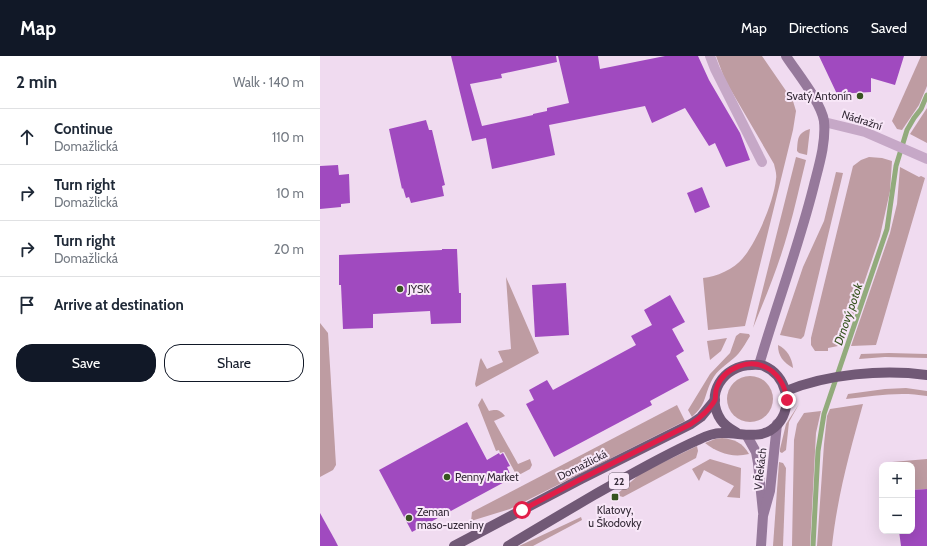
<!DOCTYPE html>
<html lang="en">
<head>
<meta charset="utf-8">
<style>
  :root { --surface:#fff; --page:#f6f6f7; --text:#1f2937; --muted:#747a83; --line:#e0e1e3; --accent:#111827 }
  body { margin:0; font-family:Cabin,sans-serif; background:var(--page); color:var(--text) }
  .controls { position:absolute; right:12px; bottom:12px; display:grid; overflow:hidden; border-radius:8px; box-shadow:0 4px 16px #0002 }
  .controls button { width:36px; height:36px; display:grid; place-items:center; padding:0; border:0; border-bottom:1px solid var(--line); background:var(--surface); color:var(--text); font:20px sans-serif }
  .stop { position:absolute; width:12px; height:12px; margin:-9px; border:3px solid #e11d48; border-radius:50%; background:#fff }
  .stop.end { background:#e11d48; border-color:#fff; box-shadow:0 1px 4px #0008 }
  .list { margin:0; padding:0; list-style:none }
  h2 { display:flex; justify-content:space-between; align-items:center; height:52px; margin:0; padding:0 16px; font-size:17px }
  h2 small { font-size:13px; font-weight:400; color:var(--muted) }
  .list li { display:grid; grid-template-columns:26px 1fr auto; gap:12px; align-items:center; box-sizing:border-box; height:56px; padding:0 16px; border-top:1px solid var(--line) }
  .list b { display:block; font-size:15px; white-space:nowrap }
  .list p { margin:0; font-size:13px; white-space:nowrap; color:var(--muted) }
  .list em { font-size:13px; font-style:normal; color:var(--muted) }
  .actions { display:flex; gap:8px; padding:12px 16px }
  .actions a { flex:1; padding:9px 0; border:1px solid var(--accent); border-radius:16px; text-align:center; font-size:14px; color:var(--accent) }
  .actions .main { background:var(--accent); color:#fff }
  .icon { flex:none; width:22px; height:22px; fill:none; stroke:currentColor; stroke-width:2; stroke-linecap:round; stroke-linejoin:round }
  .map { position:relative; flex:none; width:607px; height:490px; overflow:hidden }
  header { display:flex; align-items:center; gap:24px; box-sizing:border-box; height:56px; padding:0 20px; background:var(--accent); color:#fff }
  header strong { font-size:19px }
  nav { display:flex; gap:22px; margin-inline-start:auto; font-size:14px }
  main { display:flex }
  aside { flex:1; background:var(--surface) }
  .map>svg:first-child { display:block }
  .green { fill:#be9ca2 }
  .lines { fill:none; stroke-linecap:round; stroke-linejoin:round }
  .stream { stroke:#92ab7c; stroke-width:5 }
  .building { fill:#a04abf }
  .street { stroke:#c6a8c7; stroke-width:10 }
  .secondary { stroke:#96799b; stroke-width:10 }
  .primary { stroke:#715976; stroke-width:10 }
  .route { stroke:#e11d48; stroke-width:5 }
  .poi-dot { fill:#375420; stroke:#f8e7f8; stroke-width:1.5 }
  .labels { text-anchor:middle; dominant-baseline:central; stroke-width:4; stroke-linejoin:round; paint-order:stroke }
  .shield { fill:#f8e7f8; stroke:#6d6170; stroke-width:1 }
  .shield-label { font-size:10px; font-weight:bold; fill:#322835 }
  .poi-label { font-size:11px; fill:#322835; stroke:#f8e7f8; text-anchor:start }
  .street-label { font-size:11px; fill:#322835; stroke:#f8e7f8 }
  .water-label { font-size:12px; font-style:italic; fill:#375420; stroke:#f8e7f8 }
</style>
</head>
<body>
<header>
<strong>Map</strong>
<nav><a>Map</a><a>Directions</a><a>Saved</a></nav>
</header>
<main>
<aside>
<h2>2 min<small>Walk · 140 m</small></h2>
<ul class="list">
<li><svg class="icon" aria-label="ahead" viewBox="0 0 24 24"><path d="M12 20V5M6 11l6-6 6 6"/></svg><div><b>Continue</b><p>Domažlická</p></div><em>110 m</em></li>
<li><svg class="icon" aria-label="right" viewBox="0 0 24 24"><path d="M7 20v-9h11M14 6l5 5-5 5"/></svg><div><b>Turn right</b><p>Domažlická</p></div><em>10 m</em></li>
<li><svg class="icon" aria-label="right" viewBox="0 0 24 24"><path d="M7 20v-9h11M14 6l5 5-5 5"/></svg><div><b>Turn right</b><p>Domažlická</p></div><em>20 m</em></li>
<li><svg class="icon" aria-label="arrive" viewBox="0 0 24 24"><path d="M6 21V4h12l-3 4 3 4H6"/></svg><div><b>Arrive at destination</b></div></li>
</ul>
<div class="actions"><a class="main">Save</a><a>Share</a></div>
</aside>
<div class="map">
<svg width="607" height="490" viewBox="0 0 607 490">
  <rect width="100%" height="100%" fill="#f0dbf0"/>
  <g class="green">
    <path d="M 396,0 L 442,0 L 473,45 L 476,55 L 473,74 L 425,270 L 388,274 L 383,222 C 396,221 414,213 423,202 C 437,185 454,145 456,123 C 457,118 455,113 454,108 L 405,24 Z"/>
    <path d="M 601,0 L 607,0 L 607,30 L 599,49 L 582,74 L 577,73 L 572,65 Z"/>
    <path d="M 607,52 L 607,87 L 590,78 Z"/>
    <path d="M 490,73 L 487,99 L 479,97 L 477,95 C 478,83 477,77 490,73 Z"/>
    <path d="M 476,101 L 486,104 C 480,128 475,152 468,176 C 459,209 446,240 433,272 Z"/>
    <path d="M 549,101 L 562,102 L 572,105 L 570,135 L 560,180 L 523,289 L 508,292 L 508,295 L 495,295 L 491,289 L 491,282 L 533,110 L 541,104 Z"/>
    <path d="M 580,111 L 599,121 L 601,120 L 605,122 L 556,289 L 531,290 L 570,177 L 577,148 Z"/>
    <path d="M 516,116 L 523,117 L 484,280 L 481,283 L 460,279 L 483,211 L 504,165 Z"/>
    <path d="M 186,221 L 219,297 L 156,331 L 155,328 L 160,304 L 161,302 L 167,313 L 183,306 L 178,295 L 191,293 Z"/>
    <path d="M 0,267 L 8,277 L 16,409 L 13,414 L 0,421 Z"/>
    <path d="M 420,277 L 429,278 L 430,280 C 425,288 421,296 414,302 C 406,309 397,314 392,324 C 384,339 387,348 372,361 L 368,354 L 390,318 L 410,297 L 416,280 Z"/>
    <path d="M 407,282 L 401,295 L 390,304 L 387,285 Z"/>
    <path d="M 458,289 C 467,293 472,302 473,312 C 463,306 458,300 458,289 Z"/>
    <path d="M 569,297 L 607,298 L 607,302 L 565,301 L 539,303 L 541,298 Z"/>
    <circle cx="430" cy="343" r="23"/>
    <path d="M 586,332 L 607,335 L 607,340 C 580,335 553,340 526,343 L 528,338 L 565,333 Z"/>
    <path d="M 162,342 L 169,355 C 177,353 180,354 185,360 L 174,365 L 198,408 L 210,403 L 212,409 L 210,413 L 197,420 L 184,396 L 180,397 L 179,394 L 176,395 L 158,349 Z"/>
    <path d="M 479,348 L 469,366 L 466,394 L 462,397 L 460,396 L 460,393 L 466,368 Z"/>
    <path d="M 543,348 C 530,395 517,442 512,490 L 497,490 L 504,388 L 507,360 L 510,353 Z"/>
    <path d="M 357,349 L 365,365 L 190,453 L 151,465 L 152,456 Z"/>
    <path d="M 501,355 L 496,377 L 490,490 L 472,490 L 474,384 L 477,368 L 484,357 Z"/>
    <path d="M 402,382 C 414,383 423,387 429,398 C 412,402 398,397 385,387 L 395,383 Z"/>
    <path d="M 377,390 L 378,395 L 376,402 L 303,441 L 296,439 L 321,417 Z"/>
    <path d="M 390,403 L 421,412 L 420,442 L 407,441 L 414,430 L 384,414 L 379,425 L 372,413 Z"/>
    <path d="M 607,403 L 607,433 L 592,434 L 592,409 L 568,409 L 572,406 Z"/>
    <path d="M 459,406 L 463,407 L 466,412 L 463,490 L 453,490 Z"/>
    <path d="M 261,461 L 262,464 L 213,490 L 199,490 Z"/>
  </g>
  <g class="lines">
    <path class="stream" d="M 493,490 L 498,395 L 504,358 L 567,173 L 576,110 L 587,74 L 594,62 L 601,53 L 607,39"/>
  </g>
  <g class="building">
    <path d="M 131,0 L 236,0 L 237,6 L 181,18 L 182,22 L 150,28 L 162,70 L 213,59 L 213,58 L 227,55 L 227,52 L 249,47 L 238,0 L 278,0 L 280,13 L 345,0 L 378,0 L 389,24 L 420,77 L 430,104 L 406,111 L 395,87 L 389,90 L 365,52 L 332,67 L 325,50 L 229,69 L 235,99 L 172,113 L 166,82 L 152,85 Z"/>
    <path d="M 499,0 L 584,0 L 575,29 L 551,22 L 551,36 L 517,38 Z"/>
    <path d="M 106,64 L 109,74 L 112,74 L 125,129 L 122,130 L 124,140 L 91,147 L 89,141 L 86,142 L 83,132 L 82,133 L 69,73 Z"/>
    <path d="M 18,109 L 19,119 L 29,118 L 30,147 L 21,148 L 21,151 L 0,153 L 0,110 Z"/>
    <path d="M 382,131 L 390,151 L 375,157 L 367,137 Z"/>
    <path d="M 122,193 L 137,193 L 139,237 L 141,237 L 141,267 L 111,268 L 110,255 L 53,258 L 53,272 L 23,273 L 21,229 L 19,229 L 19,199 L 122,194 Z"/>
    <path d="M 246,227 L 249,279 L 215,281 L 212,229 Z"/>
    <path d="M 350,239 L 365,266 L 352,273 L 364,295 L 356,300 L 369,324 L 330,345 L 332,349 L 234,401 L 206,348 L 214,344 L 209,334 L 227,324 L 233,334 L 316,289 L 311,280 L 332,269 L 324,254 Z"/>
    <path d="M 147,366 L 167,404 L 179,397 L 180,399 L 183,397 L 190,410 L 187,411 L 192,422 L 92,476 L 59,414 Z"/>
    <path d="M 607,433 L 607,490 L 581,490 L 579,475 L 592,475 L 592,434 Z"/>
    <path d="M 0,457 L 15,484 L 18,490 L 0,490 Z"/>
  </g>
  <g class="lines">
    <g class="street">
      <path d="M 390,0 L 395,13 L 442,106"/>
      <path d="M 504,66 L 545,76 L 607,103"/>
    </g>
    <g class="secondary">
      <path d="M 439,309 C 457,247 480,187 495,125 C 500,106 506,85 504,65 C 501,46 477,17 466,0"/>
      <path d="M 427,380 L 436,396 L 438,407 L 443,456"/>
      <path d="M 441,490 L 443,460 L 450,435 L 457,368"/>
    </g>
    <g class="primary">
      <path d="M 466,335 C 507,318 563,313 607,319"/>
      <path d="M 134,490 L 261,423 L 371,368 L 381,361 L 395,344"/>
      <path d="M 188,490 C 216,473 245,456 274,439 C 308,420 342,400 378,384 C 384,381 394,377 401,377 C 421,376 442,386 458,368 C 474,349 466,319 444,310 C 440,308 436,309 432,309 C 403,309 384,339 401,364 C 405,370 411,373 417,377"/>
    </g>
  </g>
  <g class="lines">
    <path class="route" d="M 202,454 L 261,423 L 371,368 C 379,363 391,352 395,344 C 396,340 395,335 397,331 C 404,312 430,301 449,313 C 460,320 465,330 467,344"/>
  </g>
  <g class="poi-dot">
    <circle cx="540" cy="40" r="4"/>
    <circle cx="80" cy="233" r="4"/>
    <circle cx="127" cy="421" r="4"/>
    <rect x="291" y="437" width="8" height="8" rx="2"/>
    <circle cx="89" cy="462" r="4"/>
  </g>
  <g class="labels">
    <rect class="shield" x="289" y="417" width="20" height="16" rx="3"/>
    <g class="shield-label">
      <text x="299" y="425">22</text>
    </g>
    <g class="poi-label">
      <text x="532" y="40" text-anchor="end">Svatý Antonín</text>
      <text x="88" y="233">JYSK</text>
      <text x="135" y="421">Penny Market</text>
      <text x="295" y="454" text-anchor="middle">Klatovy,<tspan x="295" dy="13">u Škodovky</tspan></text>
      <text x="97" y="456">Zeman<tspan x="97" dy="13">maso-uzeniny</tspan></text>
    </g>
    <g class="street-label">
      <text transform="translate(542 64) rotate(18)">Nádražní</text>
      <text transform="translate(262 409) rotate(-27)">Domažlická</text>
      <text transform="translate(440 413) rotate(-83)">V Řekách</text>
    </g>
    <g class="water-label">
      <text transform="translate(528 258) rotate(-71)">Drnový potok</text>
    </g>
  </g>
</svg>
<div class="controls">
<button>+</button>
<button>−</button>
</div>
<div class="stop" style="left:202px;top:454px"></div>
<div class="stop end" style="left:467px;top:344px"></div>
</div>
</main>
</body>
</html>
